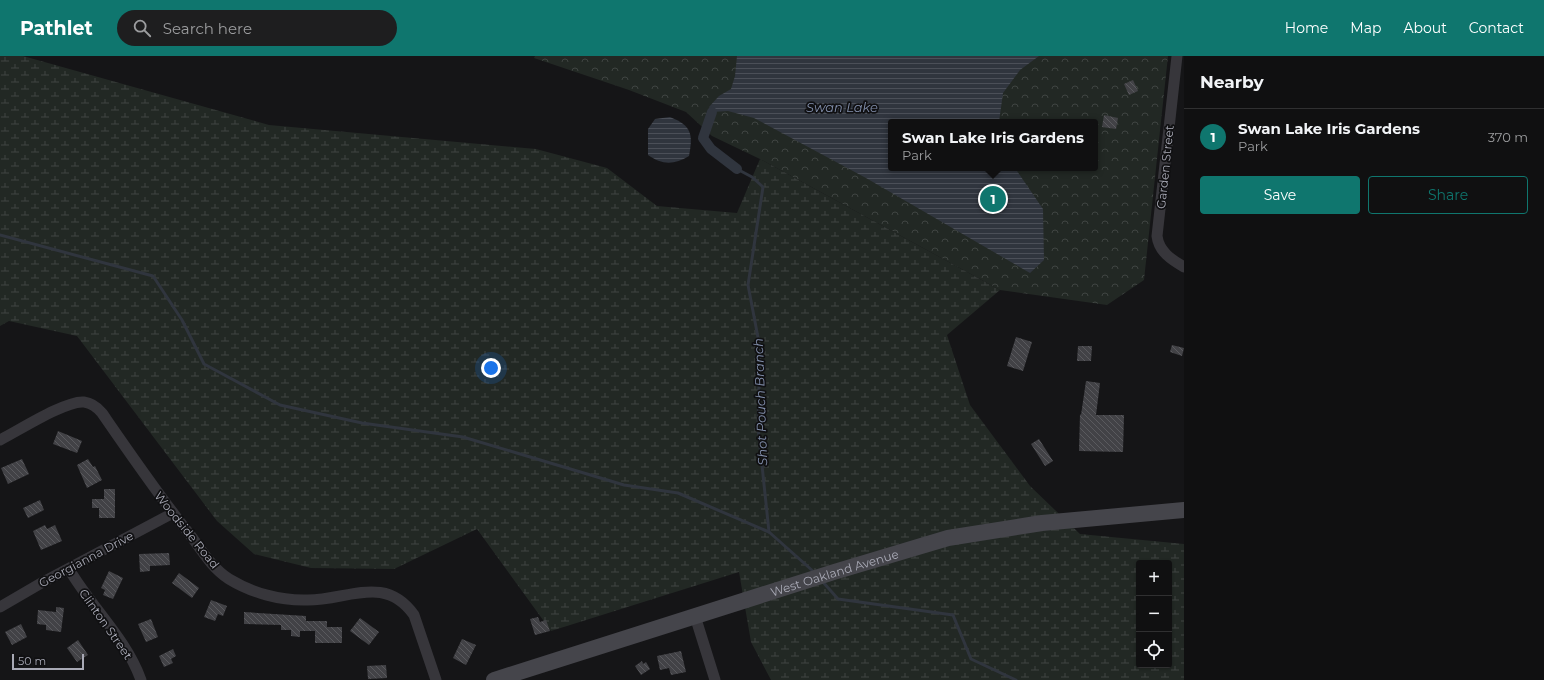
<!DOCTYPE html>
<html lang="en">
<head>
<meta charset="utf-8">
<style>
  :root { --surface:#101011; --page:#1e1e1f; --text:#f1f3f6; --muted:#9c9d9f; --line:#303031; --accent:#0f766e }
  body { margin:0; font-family:Montserrat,sans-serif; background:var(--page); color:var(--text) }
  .controls { position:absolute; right:12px; bottom:12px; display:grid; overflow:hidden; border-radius:4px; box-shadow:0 1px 3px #0004 }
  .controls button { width:36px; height:36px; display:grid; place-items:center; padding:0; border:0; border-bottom:1px solid var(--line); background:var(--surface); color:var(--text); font:20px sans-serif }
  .scale { position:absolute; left:12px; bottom:10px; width:72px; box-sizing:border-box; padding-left:4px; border:2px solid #a8a9b5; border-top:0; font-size:11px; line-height:14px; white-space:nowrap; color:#a8a9b5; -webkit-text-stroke:3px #101012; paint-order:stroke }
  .you { position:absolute; left:491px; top:312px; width:14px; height:14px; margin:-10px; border:3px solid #fff; border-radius:50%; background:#1a73e8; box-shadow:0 0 0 6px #1a73e833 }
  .badge { display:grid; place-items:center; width:26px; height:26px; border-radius:50%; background:var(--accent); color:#fff; font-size:13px; font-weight:700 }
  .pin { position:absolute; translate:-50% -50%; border:2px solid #fff; box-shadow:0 1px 4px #0006 }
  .popup { position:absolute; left:888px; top:63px; width:210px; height:52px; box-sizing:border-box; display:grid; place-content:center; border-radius:4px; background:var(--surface); filter:drop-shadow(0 1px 3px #0005); font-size:13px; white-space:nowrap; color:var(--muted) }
  .popup b { font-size:15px; color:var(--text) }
  .popup::after { content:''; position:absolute; left:50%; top:100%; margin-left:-8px; border:8px solid transparent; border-top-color:var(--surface) }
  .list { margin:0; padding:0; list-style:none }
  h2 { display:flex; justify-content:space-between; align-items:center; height:52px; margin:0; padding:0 16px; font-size:17px }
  h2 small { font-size:13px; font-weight:400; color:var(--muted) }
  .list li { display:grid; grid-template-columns:26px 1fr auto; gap:12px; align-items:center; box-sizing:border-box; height:56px; padding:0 16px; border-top:1px solid var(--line) }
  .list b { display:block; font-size:15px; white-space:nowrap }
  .list p { margin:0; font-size:13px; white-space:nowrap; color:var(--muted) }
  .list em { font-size:13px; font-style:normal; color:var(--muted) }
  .actions { display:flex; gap:8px; padding:12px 16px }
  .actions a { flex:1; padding:9px 0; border:1px solid var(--accent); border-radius:4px; text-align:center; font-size:14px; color:var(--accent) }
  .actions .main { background:var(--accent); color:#fff }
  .icon { flex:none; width:22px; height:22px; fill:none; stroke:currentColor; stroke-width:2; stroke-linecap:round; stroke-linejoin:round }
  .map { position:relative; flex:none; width:1184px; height:624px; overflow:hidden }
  header { display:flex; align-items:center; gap:24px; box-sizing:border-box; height:56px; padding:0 20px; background:var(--accent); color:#fff }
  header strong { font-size:19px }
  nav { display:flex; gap:22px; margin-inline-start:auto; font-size:14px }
  .search { width:280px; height:36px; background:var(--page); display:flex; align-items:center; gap:10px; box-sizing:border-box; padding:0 14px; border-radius:22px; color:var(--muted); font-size:15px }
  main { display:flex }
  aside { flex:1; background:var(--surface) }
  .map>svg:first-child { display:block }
  .forest { fill:url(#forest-crowns); fill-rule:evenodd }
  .wetland { fill:url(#wetland-marsh); fill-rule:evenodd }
  .water { fill:url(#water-rules) }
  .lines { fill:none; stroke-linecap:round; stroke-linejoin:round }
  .stream { stroke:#30353e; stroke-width:3 }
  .canal { stroke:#30353e; stroke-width:10 }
  .building { fill:url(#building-back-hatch) }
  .street { stroke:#37363b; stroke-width:11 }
  .secondary { stroke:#45454b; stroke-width:16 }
  .labels { text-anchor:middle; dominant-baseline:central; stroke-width:3.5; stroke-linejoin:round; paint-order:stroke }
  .street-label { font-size:12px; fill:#a8a9b5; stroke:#101012 }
  .water-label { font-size:13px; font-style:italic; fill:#8390ad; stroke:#101012 }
</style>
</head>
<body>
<header>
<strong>Pathlet</strong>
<div class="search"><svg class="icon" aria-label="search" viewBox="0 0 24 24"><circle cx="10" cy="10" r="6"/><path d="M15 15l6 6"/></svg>Search here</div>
<nav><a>Home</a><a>Map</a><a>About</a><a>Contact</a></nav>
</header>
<main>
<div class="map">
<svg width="1184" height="624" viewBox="0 0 1184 624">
  <defs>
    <pattern id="forest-crowns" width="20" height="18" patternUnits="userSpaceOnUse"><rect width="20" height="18" fill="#222824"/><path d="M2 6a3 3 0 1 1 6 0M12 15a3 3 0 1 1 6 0" fill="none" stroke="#3f4442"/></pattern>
    <pattern id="wetland-marsh" width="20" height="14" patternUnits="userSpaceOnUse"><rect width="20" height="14" fill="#222824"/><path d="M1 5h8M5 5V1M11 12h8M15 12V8" fill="none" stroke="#3f4442"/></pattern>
    <pattern id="water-rules" width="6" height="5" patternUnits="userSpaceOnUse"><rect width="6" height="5" fill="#30353e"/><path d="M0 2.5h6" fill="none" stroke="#4b4f58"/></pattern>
    <pattern id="building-back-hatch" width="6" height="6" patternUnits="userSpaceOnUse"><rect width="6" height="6" fill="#424246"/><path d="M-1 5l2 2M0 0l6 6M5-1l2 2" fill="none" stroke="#5a5a5e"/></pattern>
  </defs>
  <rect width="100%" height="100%" fill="#151517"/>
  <path class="forest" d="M 535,0 L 1168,0 L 1144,224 L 1107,249 L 1000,234 L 760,103 L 712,80 L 686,56 L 629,34 L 534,2 ZM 891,66 L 1095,66 L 1095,112 L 891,112 Z"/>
  <path class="wetland" d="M 0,0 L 23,0 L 269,69 L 536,93 L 607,112 L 657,150 L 737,157 L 760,103 L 1000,234 L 947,279 L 970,349 L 1030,430 L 1080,478 L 1184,488 L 1184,624 L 771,624 L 751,586 L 739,516 L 551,575 L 477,473 L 394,513 L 311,512 L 254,498 L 217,465 L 77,280 L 9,265 L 0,270 ZM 1139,507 L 1169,507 L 1169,609 L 1139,609 Z"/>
  <g class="water">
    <path d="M 737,0 L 1039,0 L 1020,14 L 1003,37 L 999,66 L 891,66 L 891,112 L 1015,112 L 1043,153 L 1044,204 L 1030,217 L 866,122 L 754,62 L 728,55 L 712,56 L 709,51 L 719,40 L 731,33 L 735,20 Z"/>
    <path d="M 670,61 C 692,70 693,78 689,100 C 674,109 662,109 648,99 L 648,73 L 655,63 Z"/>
  </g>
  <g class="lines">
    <g class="stream">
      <path d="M 737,113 L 752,121 L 763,131 L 748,229 L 760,292 L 758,371 L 769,476"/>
      <path d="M 0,179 L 153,220 L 182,264 L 204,308 L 280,349 L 362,367 L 463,381 L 624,429 L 678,437 L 769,476 L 814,516"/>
      <path d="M 822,525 L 838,543 L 953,559 L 971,603 L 1016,624"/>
    </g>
    <path class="canal" d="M 712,56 L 703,82 L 711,93 L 737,113"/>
  </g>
  <g class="building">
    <path d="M 1133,24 L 1138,35 L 1129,39 L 1124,28 Z"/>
    <path d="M 1104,59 L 1118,62 L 1116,73 L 1102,71 Z"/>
    <path d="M 1016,281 L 1032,286 L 1023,315 L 1007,310 Z"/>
    <path d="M 1172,289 L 1184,292 L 1182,300 L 1170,296 Z"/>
    <path d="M 1078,290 L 1092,290 L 1091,305 L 1077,305 Z"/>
    <path d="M 1086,325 L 1100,327 L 1096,359 L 1124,359 L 1123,396 L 1079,395 L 1080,358 L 1081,359 Z"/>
    <path d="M 58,375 L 82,385 L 77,397 L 53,388 Z"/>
    <path d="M 1039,383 L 1053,405 L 1045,410 L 1031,388 Z"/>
    <path d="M 22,403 L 29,418 L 8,428 L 1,412 Z"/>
    <path d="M 88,403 L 93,411 L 95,410 L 102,424 L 87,432 L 77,409 Z"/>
    <path d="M 104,433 L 115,433 L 115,462 L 99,462 L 99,452 L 92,452 L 92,443 L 104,443 Z"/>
    <path d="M 40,444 L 44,454 L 28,462 L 23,452 Z"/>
    <path d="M 45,469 L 47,473 L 55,469 L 62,485 L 41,494 L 33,475 Z"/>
    <path d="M 169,497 L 170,509 L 150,510 L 150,515 L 140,516 L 139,498 Z"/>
    <path d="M 109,515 L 123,522 L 113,543 L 103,539 L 105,534 L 101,532 Z"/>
    <path d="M 179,517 L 199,532 L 192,542 L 172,527 Z"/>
    <path d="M 211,544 L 227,550 L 223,560 L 218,558 L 215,565 L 204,561 Z"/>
    <path d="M 56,551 L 64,552 L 61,576 L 46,574 L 46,569 L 37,568 L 38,554 L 56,556 Z"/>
    <path d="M 244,556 L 306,560 L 306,565 L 327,565 L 327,571 L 342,571 L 342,587 L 315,587 L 315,575 L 300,575 L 300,581 L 291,580 L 291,574 L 281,574 L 281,569 L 244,568 Z"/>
    <path d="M 538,561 L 540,566 L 546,564 L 550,575 L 535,579 L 530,563 Z"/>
    <path d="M 360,562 L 379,576 L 369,589 L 350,575 Z"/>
    <path d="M 151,563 L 158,581 L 146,586 L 138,568 Z"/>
    <path d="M 21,568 L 27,581 L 12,589 L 5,576 Z"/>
    <path d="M 462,583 L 476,589 L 466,609 L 453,602 Z"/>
    <path d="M 78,584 L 88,599 L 77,606 L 67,592 Z"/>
    <path d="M 173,593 L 176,600 L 171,603 L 173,607 L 164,611 L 159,600 Z"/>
    <path d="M 681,595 L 686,616 L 671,619 L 669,612 L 660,614 L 657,600 Z"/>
    <path d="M 642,605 L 643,608 L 646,606 L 650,613 L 641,619 L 635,610 Z"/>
    <path d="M 386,609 L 387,622 L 368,623 L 367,610 Z"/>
  </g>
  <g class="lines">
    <g class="street">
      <path d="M 1177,0 L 1157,180 C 1159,196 1172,204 1184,211"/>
      <path d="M 0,384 C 18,375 66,344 84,346 C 92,347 97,351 102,357 C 131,399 159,440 191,480 C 202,495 213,513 229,523 C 252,537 281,545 308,544 C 348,544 385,518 414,559 L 436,624"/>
      <path d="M 69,513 C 91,551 126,582 141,624"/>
      <path d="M 0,551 L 43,526 L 173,457"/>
      <path d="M 695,560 L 715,624"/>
    </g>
    <path class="secondary" id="s1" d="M 494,624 L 834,516 L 948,482 L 1042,467 L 1184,454"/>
  </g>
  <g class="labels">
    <g class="street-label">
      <text transform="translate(1165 111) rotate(-84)">Garden Street</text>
      <text transform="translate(187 474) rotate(51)">Woodside Road</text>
      <text transform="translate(86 503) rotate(-28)">Georgianna Drive</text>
      <text stroke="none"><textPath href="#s1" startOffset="357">West Oakland Avenue</textPath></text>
      <text transform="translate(106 568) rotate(55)">Clinton Street</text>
    </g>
    <g class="water-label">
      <text x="842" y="51">Swan Lake</text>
      <text transform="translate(760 346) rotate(-92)">Shot Pouch Branch</text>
    </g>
  </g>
</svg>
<div class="controls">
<button>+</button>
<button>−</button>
<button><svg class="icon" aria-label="locate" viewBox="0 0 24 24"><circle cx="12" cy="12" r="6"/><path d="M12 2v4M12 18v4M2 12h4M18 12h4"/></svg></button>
</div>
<div class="scale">50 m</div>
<div class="you"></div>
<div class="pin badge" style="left:993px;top:143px">1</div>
<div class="popup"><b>Swan Lake Iris Gardens</b>Park</div>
</div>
<aside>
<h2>Nearby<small></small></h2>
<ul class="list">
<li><span class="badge">1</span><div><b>Swan Lake Iris Gardens</b><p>Park</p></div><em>370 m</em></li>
</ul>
<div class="actions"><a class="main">Save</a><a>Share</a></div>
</aside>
</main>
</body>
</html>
